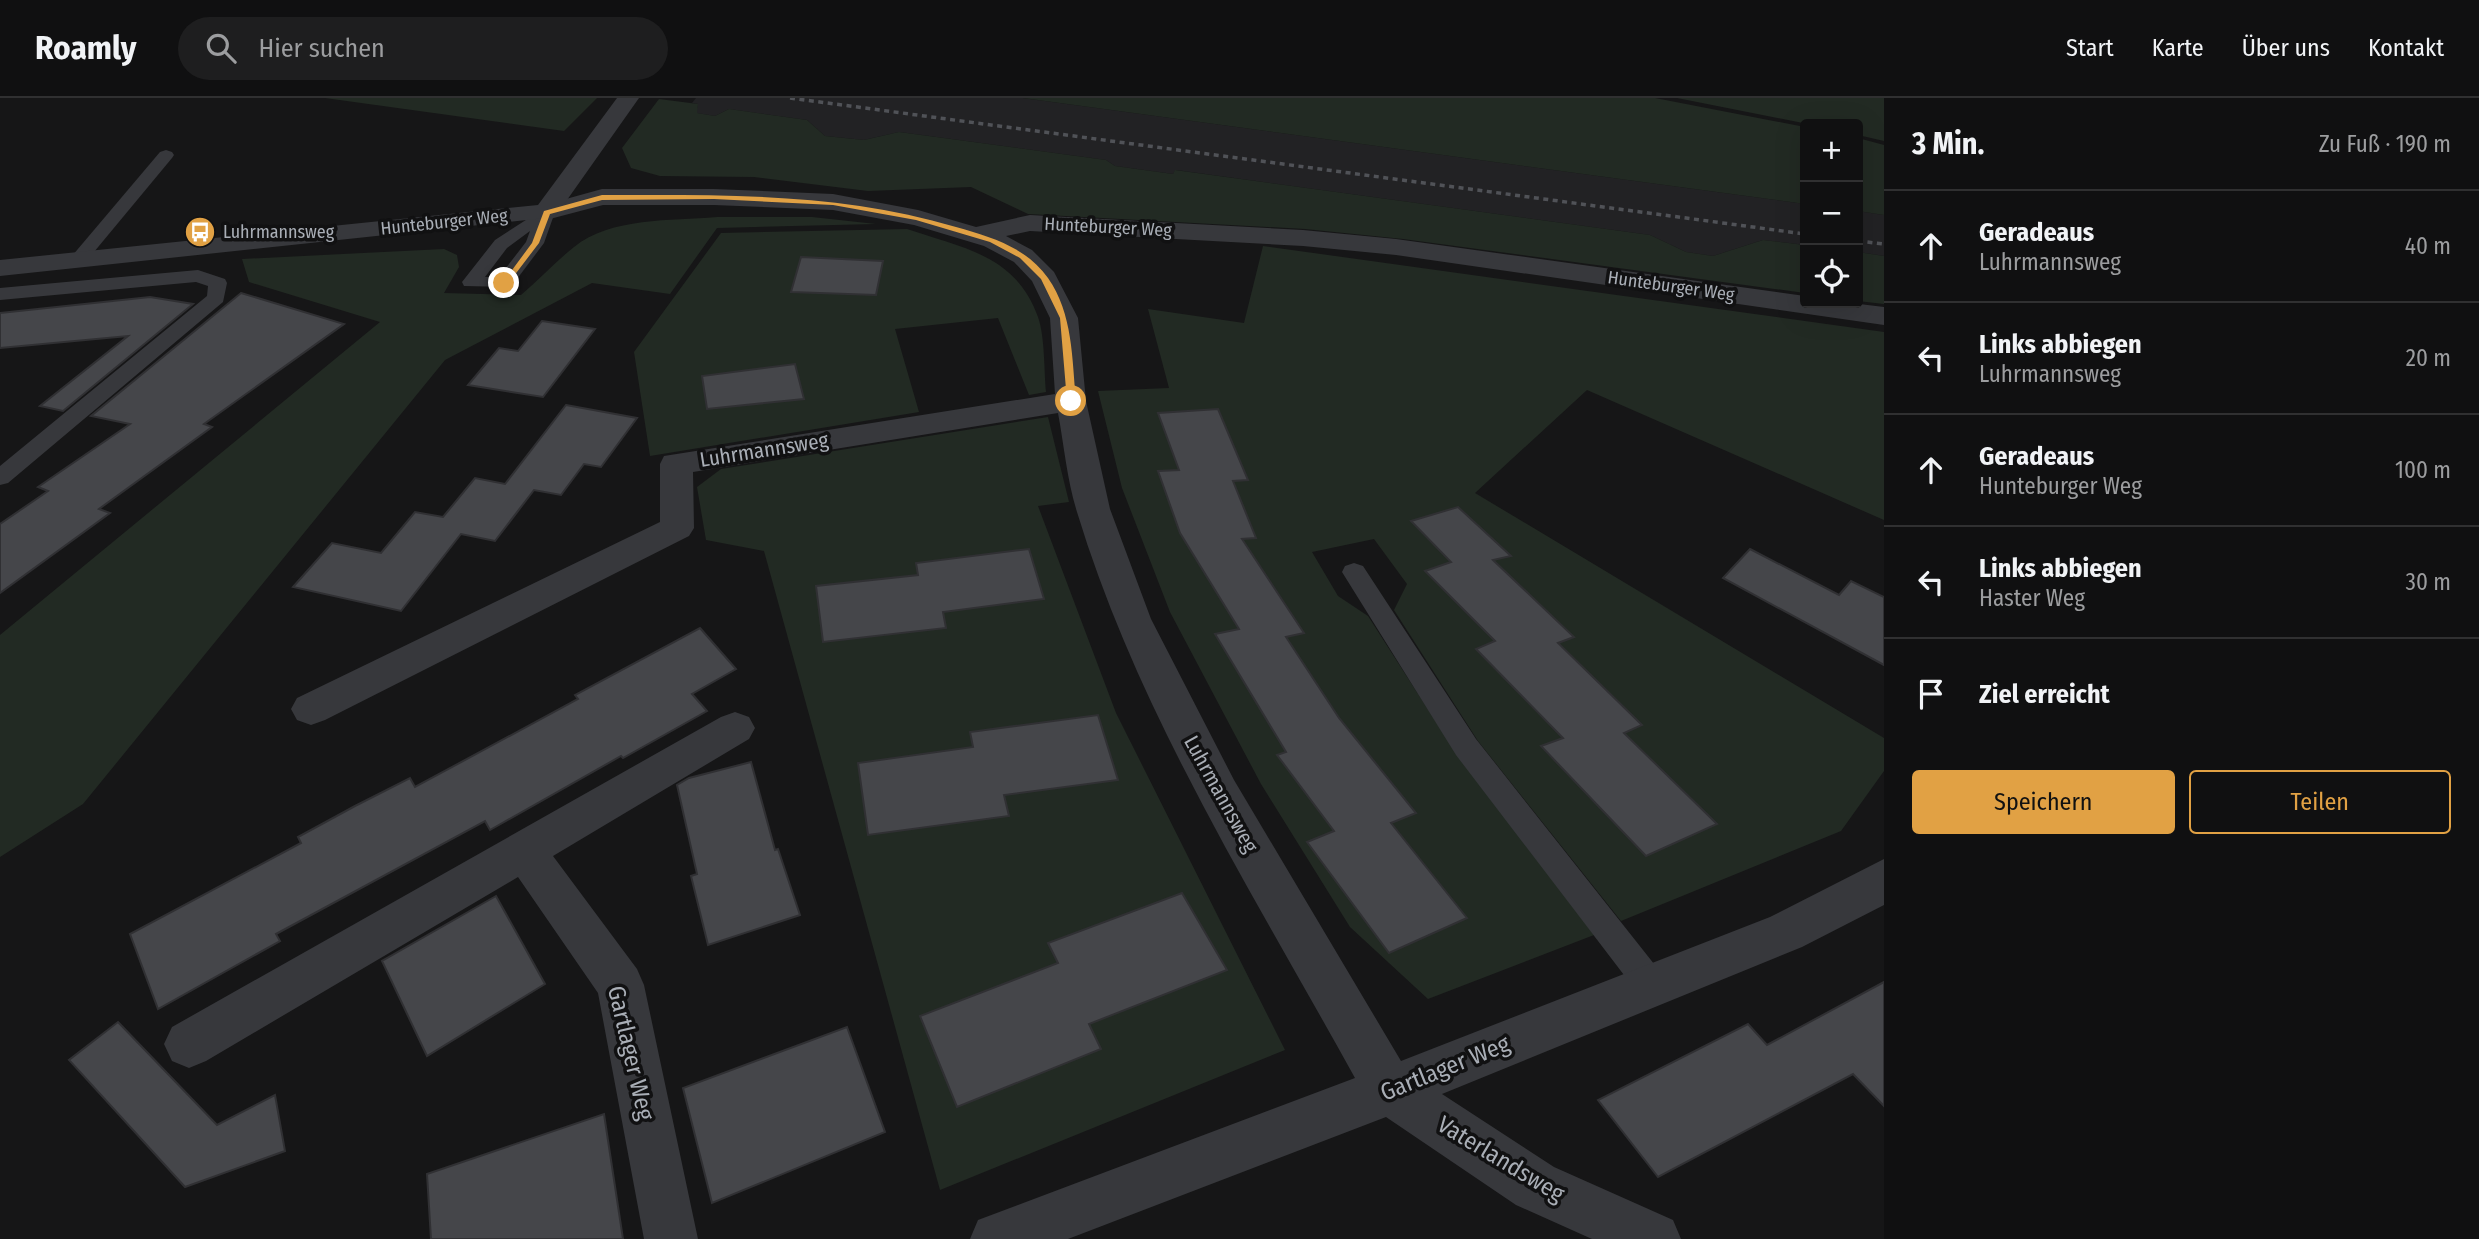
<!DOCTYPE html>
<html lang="de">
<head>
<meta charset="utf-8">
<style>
  :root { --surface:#101011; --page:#1e1e1f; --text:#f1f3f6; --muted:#9c9d9f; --line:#303031; --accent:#e1a144 }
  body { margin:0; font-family:"Fira Sans Condensed",sans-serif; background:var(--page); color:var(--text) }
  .controls { position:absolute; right:21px; top:21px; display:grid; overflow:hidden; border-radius:7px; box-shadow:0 7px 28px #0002 }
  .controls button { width:63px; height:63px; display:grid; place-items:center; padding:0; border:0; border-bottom:2px solid var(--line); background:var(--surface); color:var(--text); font:35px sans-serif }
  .stop { position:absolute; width:21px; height:21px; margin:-16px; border:5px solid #e1a144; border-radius:50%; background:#fff }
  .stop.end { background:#e1a144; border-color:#fff; box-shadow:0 2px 7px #0008 }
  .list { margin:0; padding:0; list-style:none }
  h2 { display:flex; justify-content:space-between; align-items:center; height:91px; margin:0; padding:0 28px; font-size:30px }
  h2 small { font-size:23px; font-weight:400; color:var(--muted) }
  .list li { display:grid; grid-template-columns:46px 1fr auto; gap:21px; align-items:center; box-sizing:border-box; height:112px; padding:0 28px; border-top:2px solid var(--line) }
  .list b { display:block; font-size:26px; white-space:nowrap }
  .list p { margin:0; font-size:23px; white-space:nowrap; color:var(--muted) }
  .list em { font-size:23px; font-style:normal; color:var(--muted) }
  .actions { display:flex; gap:14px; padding:21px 28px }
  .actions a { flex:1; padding:16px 0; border:2px solid var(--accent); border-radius:7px; text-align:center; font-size:24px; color:var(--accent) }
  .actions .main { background:var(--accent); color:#111 }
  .icon { flex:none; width:38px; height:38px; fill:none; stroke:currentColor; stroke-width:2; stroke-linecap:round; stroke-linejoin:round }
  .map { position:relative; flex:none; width:1884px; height:1141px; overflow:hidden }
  header { display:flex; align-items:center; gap:42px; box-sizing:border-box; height:98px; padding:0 35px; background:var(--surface); border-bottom:2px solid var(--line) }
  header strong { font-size:33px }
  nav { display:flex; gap:38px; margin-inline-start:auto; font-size:24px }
  .search { width:490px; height:63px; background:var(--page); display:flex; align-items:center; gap:18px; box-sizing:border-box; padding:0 24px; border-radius:38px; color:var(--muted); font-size:26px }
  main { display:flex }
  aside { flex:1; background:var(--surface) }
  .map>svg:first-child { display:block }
  .built { fill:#222224 }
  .green { fill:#222a23 }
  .building { fill:#45464a; stroke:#303033; stroke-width:2 }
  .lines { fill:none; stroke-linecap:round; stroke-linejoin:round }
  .service { fill:#37383c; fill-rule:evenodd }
  .minor { fill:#37383c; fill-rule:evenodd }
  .tertiary { fill:#37383c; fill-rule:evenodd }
  .rail { stroke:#505257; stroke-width:3.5; stroke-dasharray:5 4.5; stroke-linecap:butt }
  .route { fill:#e1a144 }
  .labels { text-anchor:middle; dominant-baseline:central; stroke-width:7; stroke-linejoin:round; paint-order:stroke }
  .far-street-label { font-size:18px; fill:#a9aeb6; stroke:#111112 }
  .far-poi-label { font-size:18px; fill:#a9aeb6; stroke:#111112; text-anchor:start }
  .street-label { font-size:21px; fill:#a9aeb6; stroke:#111112 }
  .near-street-label { font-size:24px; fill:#a9aeb6; stroke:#111112 }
</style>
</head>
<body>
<header>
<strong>Roamly</strong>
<div class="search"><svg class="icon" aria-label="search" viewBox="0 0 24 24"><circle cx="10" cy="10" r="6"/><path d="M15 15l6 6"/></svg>Hier suchen</div>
<nav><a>Start</a><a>Karte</a><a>Über uns</a><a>Kontakt</a></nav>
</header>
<main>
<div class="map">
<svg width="1884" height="1141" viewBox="0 0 1884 1141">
  <rect width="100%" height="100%" fill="#161617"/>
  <g class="built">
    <path d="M 696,0 L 1023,0 L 1805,106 L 1805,147 L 1763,142 L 1713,158 L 1686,154 L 1650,137 L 1176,72 L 1173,76 L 1115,68 L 1106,62 L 899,34 L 864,42 L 825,38 L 807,22 L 729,11 L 715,18 L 696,15 L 698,6 L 692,5 Z"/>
    <path d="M 1858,113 L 1884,117 L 1884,158 L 1858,154 Z"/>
  </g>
  <g class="green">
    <path d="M 325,0 L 597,0 L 564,33 Z"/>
    <path d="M 1023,0 L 1655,0 L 1805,29 L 1805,106 Z"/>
    <path d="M 1677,0 L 1884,0 L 1884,43 L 1858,37 L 1858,26 L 1808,26 Z"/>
    <path d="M 659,1 L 698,6 L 697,15 L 715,18 L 729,11 L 807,22 L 825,38 L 864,42 L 899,34 L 1106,62 L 1115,68 L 1173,76 L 1175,72 L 1650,137 L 1686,154 L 1713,158 L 1763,142 L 1805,147 L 1805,195 L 1403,141 L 1305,131 L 1028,116 L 971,89 L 868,93 L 754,79 L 660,78 L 631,70 L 622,50 Z"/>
    <path d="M 1858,40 L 1884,47 L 1884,117 L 1858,113 Z"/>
    <path d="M 717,119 L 812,119 L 876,126 L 717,130 L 670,196 L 592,185 L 445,262 L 83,706 L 0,759 L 0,537 L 380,224 L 249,184 L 242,161 L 444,151 L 457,157 L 459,169 L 444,195 L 521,197 C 539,182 555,164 574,149 C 611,119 671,123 717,119 Z"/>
    <path d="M 907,131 C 963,150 1016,157 1038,219 C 1045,239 1044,273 1046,294 L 1029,297 L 998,220 L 895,231 L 919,314 L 650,358 L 634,254 L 721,135 Z"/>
    <path d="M 1263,148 L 1884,234 L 1884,422 L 1587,292 L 1475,395 L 1884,640 L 1884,673 L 1841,733 L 1621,823 L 1478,643 L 1394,512 L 1407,486 L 1374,441 L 1312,454 L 1338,498 L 1368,518 L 1454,652 L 1594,837 L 1428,901 L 1350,829 L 1261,686 L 1170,514 L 1122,390 L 1098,293 L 1169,290 L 1148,211 L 1244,225 Z"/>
    <path d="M 1858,154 L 1884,158 L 1884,206 L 1858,203 Z"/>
    <path d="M 1048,319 L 1069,404 L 1038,408 L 1116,615 L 1285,952 L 940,1092 L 764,453 L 706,442 L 697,389 L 721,371 Z"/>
  </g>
  <g class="building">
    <path d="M 801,159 L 883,163 L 876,197 L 791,194 Z"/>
    <path d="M 241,195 L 344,226 L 204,326 L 212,329 L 99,411 L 110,415 L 0,495 L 0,426 L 48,393 L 38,389 L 130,326 L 91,318 Z"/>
    <path d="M 150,199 L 193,206 L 63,313 L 40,308 L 128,238 L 0,250 L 0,215 Z"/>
    <path d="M 542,223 L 595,231 L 543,299 L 468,287 L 499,250 L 518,253 Z"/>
    <path d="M 795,266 L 804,301 L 707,311 L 702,278 Z"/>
    <path d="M 566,307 L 637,320 L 601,369 L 584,366 L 561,397 L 534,392 L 495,443 L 461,436 L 401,513 L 293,489 L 332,445 L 381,455 L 415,414 L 443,419 L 475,380 L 505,386 Z"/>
    <path d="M 1218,311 L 1248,382 L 1233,383 L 1256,440 L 1242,441 L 1304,535 L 1286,539 L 1339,620 L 1416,715 L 1391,725 L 1467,820 L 1389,855 L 1307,744 L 1334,733 L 1277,657 L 1286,654 L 1215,536 L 1239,531 L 1180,435 L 1158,373 L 1179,372 L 1158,315 Z"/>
    <path d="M 1458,409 L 1511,458 L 1493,462 L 1574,539 L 1558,545 L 1642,627 L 1624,635 L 1717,726 L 1646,758 L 1541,648 L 1563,640 L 1476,551 L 1495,543 L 1425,473 L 1451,464 L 1411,423 Z"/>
    <path d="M 1029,451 L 1044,501 L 943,514 L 946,530 L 823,544 L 816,488 L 918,477 L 916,465 Z"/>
    <path d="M 1750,451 L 1839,497 L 1851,483 L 1884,499 L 1884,567 L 1723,480 Z"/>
    <path d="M 700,530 L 736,571 L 692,596 L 707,613 L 623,660 L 621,658 L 490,732 L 485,723 L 276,836 L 280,843 L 158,911 L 130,836 L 301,745 L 298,739 L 355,708 L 410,680 L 415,689 L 578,601 L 575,597 Z"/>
    <path d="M 1098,617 L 1118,682 L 1004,697 L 1009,718 L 868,737 L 858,665 L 973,649 L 970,634 Z"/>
    <path d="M 751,664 L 775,752 L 778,751 L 800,817 L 708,847 L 691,778 L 697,776 L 677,687 L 689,680 Z"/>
    <path d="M 1182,795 L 1227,872 L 1089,926 L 1101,951 L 957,1009 L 920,918 L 1058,865 L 1048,845 Z"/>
    <path d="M 496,798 L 545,886 L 427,958 L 382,863 Z"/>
    <path d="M 1884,884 L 1884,1008 L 1853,976 L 1658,1079 L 1598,1002 L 1748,926 L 1767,947 Z"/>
    <path d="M 118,924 L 217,1027 L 275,997 L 285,1053 L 185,1089 L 69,962 Z"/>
    <path d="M 847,929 L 885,1034 L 712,1105 L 683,990 Z"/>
    <path d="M 604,1016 L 623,1141 L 431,1141 L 427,1076 Z"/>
  </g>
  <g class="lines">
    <g class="service">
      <path d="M 166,52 L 172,54 L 174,57 L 172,60 L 84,166 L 72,166 L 69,162 L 72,158 L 160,54 Z"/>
      <path d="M 546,109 L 555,114 L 544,145 L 511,189 L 464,188 L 462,184 L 495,142 ZM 530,133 L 526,144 L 499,179 L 485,179 L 507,150 Z"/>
      <path d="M 198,172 L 225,181 L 227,185 L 223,204 L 8,385 L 0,387 L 0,368 L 207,198 L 208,188 L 196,184 L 0,202 L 0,190 Z"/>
      <path d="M 1354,465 L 1363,468 L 1476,641 L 1662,876 L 1667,887 L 1662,898 L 1651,902 L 1640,898 L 1456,657 L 1342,474 L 1345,468 Z"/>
    </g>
    <g class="minor">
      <path d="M 602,91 L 714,91 L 833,96 L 918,112 L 976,129 L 1030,117 L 1303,132 L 1396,141 L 1805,198 L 1805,205 L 1851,205 L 1884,209 L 1884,227 L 1396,157 L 1303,148 L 1030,133 L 1006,138 L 1032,152 L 1054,174 L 1078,220 L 1086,303 L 1110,411 L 1151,521 L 1234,682 L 1401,963 L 1770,819 L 1884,761 L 1884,807 L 1802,849 L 1442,996 L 1554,1069 L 1673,1122 L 1681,1141 L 1592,1141 L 1516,1107 L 1386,1019 L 1068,1141 L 970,1141 L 978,1122 L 1355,980 C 1254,797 1138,615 1077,414 C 1067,382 1064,347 1058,315 L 693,374 L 694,430 L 689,438 L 325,622 L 311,627 L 297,622 L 291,611 L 297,600 L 660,424 L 660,366 L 664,358 L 1055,296 L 1050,220 L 1032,183 L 1014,164 L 984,148 L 914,127 L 833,112 L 714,107 L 603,107 L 546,122 L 537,119 L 533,114 L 537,109 Z"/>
      <path d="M 735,614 L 749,619 L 755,630 L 749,641 L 553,758 L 637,871 L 644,887 L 698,1141 L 644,1141 L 598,895 L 518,779 L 206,963 L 189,970 L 172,963 L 164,946 L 172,929 L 721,619 Z"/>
    </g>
    <path class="tertiary" d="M 617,0 L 639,0 L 555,119 L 0,178 L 0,162 L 538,107 Z"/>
    <g class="rail">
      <path d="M 790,0 L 1805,136"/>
      <path d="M 1858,143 L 1884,146"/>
    </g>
  </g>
  <path class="route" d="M 602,97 C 721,97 841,94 956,129 C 991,139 1026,149 1048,180 C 1073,216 1072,260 1076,303 L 1071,305 L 1067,303 L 1060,220 L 1041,181 L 1020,160 L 990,144 L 916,122 L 833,107 L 714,101 L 602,102 L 550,116 L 539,145 L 507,187 L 501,187 L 532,145 L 544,113 Z"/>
  <defs>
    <g id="bus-disc" transform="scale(1.575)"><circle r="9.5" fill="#e1a144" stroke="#111112"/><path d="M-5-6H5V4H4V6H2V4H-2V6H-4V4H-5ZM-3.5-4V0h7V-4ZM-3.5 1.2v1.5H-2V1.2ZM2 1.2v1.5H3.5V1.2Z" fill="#fff"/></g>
  </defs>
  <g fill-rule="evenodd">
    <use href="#bus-disc" x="200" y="134"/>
  </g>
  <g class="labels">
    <g class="far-street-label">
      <text transform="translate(444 124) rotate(-6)">Hunteburger Weg</text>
      <text transform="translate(1108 129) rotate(3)">Hunteburger Weg</text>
      <text transform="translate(1671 188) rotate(8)">Hunteburger Weg</text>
    </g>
    <g class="far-poi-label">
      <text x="223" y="134">Luhrmannsweg</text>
    </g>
    <g class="street-label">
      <text transform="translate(764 352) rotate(-9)">Luhrmannsweg</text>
      <text transform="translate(1221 696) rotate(61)">Luhrmannsweg</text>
    </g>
    <g class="near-street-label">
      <text transform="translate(631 955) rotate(77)">Gartlager Weg</text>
      <text transform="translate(1445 970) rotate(-22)">Gartlager Weg</text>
      <text transform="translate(1501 1061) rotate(31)">Vaterlandsweg</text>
    </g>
  </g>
</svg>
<div class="controls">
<button>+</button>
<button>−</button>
<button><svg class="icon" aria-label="locate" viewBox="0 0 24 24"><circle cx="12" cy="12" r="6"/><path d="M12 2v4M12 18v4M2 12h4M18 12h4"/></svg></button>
</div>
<div class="stop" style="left:1071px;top:303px"></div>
<div class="stop end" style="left:504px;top:185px"></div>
</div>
<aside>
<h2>3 Min.<small>Zu Fuß · 190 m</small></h2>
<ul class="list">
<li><svg class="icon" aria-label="ahead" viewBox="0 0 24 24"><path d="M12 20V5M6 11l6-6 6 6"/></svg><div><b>Geradeaus</b><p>Luhrmannsweg</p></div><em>40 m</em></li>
<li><svg class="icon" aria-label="left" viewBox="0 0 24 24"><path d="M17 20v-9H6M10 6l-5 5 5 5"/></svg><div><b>Links abbiegen</b><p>Luhrmannsweg</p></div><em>20 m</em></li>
<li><svg class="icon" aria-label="ahead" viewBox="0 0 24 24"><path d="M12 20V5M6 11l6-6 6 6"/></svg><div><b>Geradeaus</b><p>Hunteburger Weg</p></div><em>100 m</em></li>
<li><svg class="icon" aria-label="left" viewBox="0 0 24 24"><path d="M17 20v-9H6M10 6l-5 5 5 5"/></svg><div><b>Links abbiegen</b><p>Haster Weg</p></div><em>30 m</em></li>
<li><svg class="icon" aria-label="arrive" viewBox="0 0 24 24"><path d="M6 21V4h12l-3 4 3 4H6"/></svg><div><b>Ziel erreicht</b></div></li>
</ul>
<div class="actions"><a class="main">Speichern</a><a>Teilen</a></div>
</aside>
</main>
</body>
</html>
